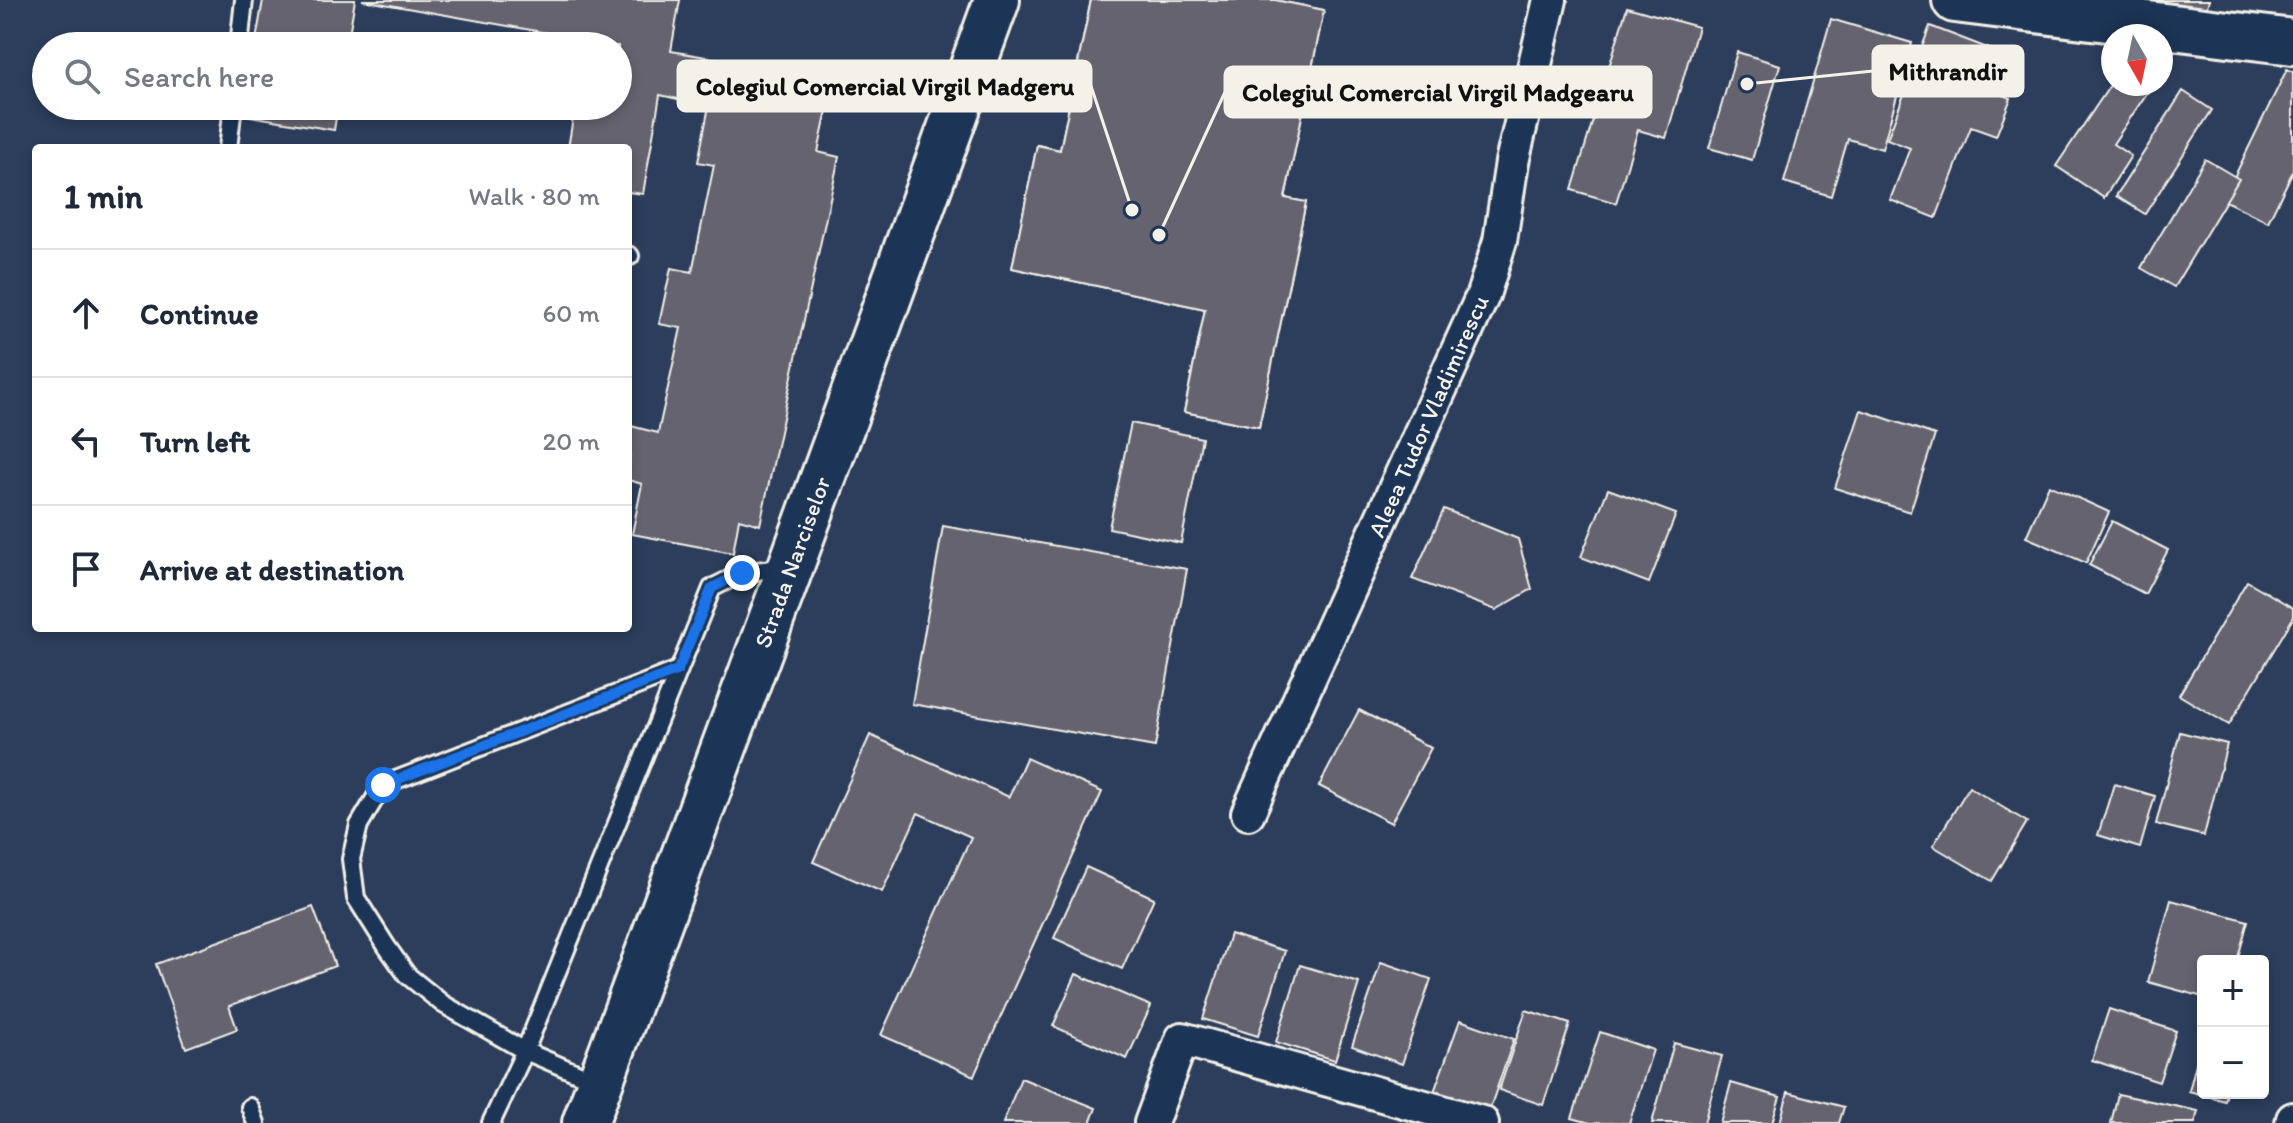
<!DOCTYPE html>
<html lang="en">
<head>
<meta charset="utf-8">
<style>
  :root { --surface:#fff; --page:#f6f6f7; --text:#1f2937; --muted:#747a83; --line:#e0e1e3 }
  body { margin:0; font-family:Itim,sans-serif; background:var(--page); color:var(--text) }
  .controls { position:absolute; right:24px; bottom:24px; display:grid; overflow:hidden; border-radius:8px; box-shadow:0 4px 12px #0003 }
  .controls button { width:72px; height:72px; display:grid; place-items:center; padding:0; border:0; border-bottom:2px solid var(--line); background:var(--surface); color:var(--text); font:40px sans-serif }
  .compass { position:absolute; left:2101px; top:24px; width:72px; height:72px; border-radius:50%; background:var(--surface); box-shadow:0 4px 12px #0003; rotate:171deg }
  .stop { position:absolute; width:24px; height:24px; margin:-18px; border:6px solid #1a73e8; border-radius:50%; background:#fff }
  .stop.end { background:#1a73e8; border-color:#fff; box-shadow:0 2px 8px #0008 }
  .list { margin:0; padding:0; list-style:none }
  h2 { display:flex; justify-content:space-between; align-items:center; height:104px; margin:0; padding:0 32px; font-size:34px }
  h2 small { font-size:26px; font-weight:400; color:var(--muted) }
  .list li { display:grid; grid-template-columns:52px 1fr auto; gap:24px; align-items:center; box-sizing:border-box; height:128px; padding:0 32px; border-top:2px solid var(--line) }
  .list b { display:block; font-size:30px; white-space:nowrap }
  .list em { font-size:26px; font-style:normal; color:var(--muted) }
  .icon { flex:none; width:44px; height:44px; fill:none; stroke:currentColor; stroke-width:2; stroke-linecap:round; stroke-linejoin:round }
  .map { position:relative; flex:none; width:2293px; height:1123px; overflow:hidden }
  .search { position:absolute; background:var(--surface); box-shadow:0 4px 12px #0003; left:32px; top:32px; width:600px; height:88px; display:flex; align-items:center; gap:20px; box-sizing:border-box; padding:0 28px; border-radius:44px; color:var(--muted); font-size:30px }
  .panel { position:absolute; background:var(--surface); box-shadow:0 4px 12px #0003; left:32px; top:144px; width:600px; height:488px; border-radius:8px }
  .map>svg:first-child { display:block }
  .building { fill:#666371; stroke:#f4f1e8; stroke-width:2; fill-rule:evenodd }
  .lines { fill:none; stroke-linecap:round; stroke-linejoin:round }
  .service-casing { stroke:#f4f1e8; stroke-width:22 }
  .minor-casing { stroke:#f4f1e8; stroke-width:38 }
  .secondary-casing { stroke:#f4f1e8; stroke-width:50 }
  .service { stroke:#1d3557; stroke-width:16 }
  .minor { stroke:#1d3557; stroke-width:32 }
  .secondary { stroke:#1d3557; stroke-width:44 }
  .route { stroke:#1a73e8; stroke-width:10 }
  .labels { text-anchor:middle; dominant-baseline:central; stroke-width:6; stroke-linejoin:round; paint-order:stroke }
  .street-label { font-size:24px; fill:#f4f1e8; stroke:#1d3557 }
  .leader { fill:none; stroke:#f4f1e8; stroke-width:3 }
  .callout-dot { fill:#f4f1e8; stroke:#1d3557; stroke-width:3 }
  .callout { fill:#f4f1e8; stroke:#f4f1e8; stroke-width:3 }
  .callout-label { font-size:26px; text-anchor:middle; font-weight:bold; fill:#111 }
</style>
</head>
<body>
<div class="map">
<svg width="2293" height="1123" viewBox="0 0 2293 1123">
  <rect width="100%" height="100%" fill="#2c3e5c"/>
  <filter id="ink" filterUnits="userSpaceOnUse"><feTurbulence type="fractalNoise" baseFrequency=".0125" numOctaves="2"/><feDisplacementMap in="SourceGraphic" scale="16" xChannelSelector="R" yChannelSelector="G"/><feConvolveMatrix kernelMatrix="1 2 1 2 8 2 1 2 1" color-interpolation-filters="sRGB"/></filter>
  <g filter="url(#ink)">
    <g class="building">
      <path d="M 263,0 L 355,0 L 347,46 L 255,46 Z"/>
      <path d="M 362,0 L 680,0 L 671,51 L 834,79 L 818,152 L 839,157 L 760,525 L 739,519 L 733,553 L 632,534 L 642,484 L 628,480 L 631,426 L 658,433 L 681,328 L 659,324 L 671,268 L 692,272 L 714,165 L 698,162 L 709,106 L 660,95 L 643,194 L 628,192 L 628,148 L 568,148 L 575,106 L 618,106 L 618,46 L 586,46 L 587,40 Z"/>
      <path d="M 1091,0 L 1275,0 L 1324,10 L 1285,198 L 1306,202 L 1259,427 L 1184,412 L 1205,309 L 1012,268 L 1037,145 L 1060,150 ZM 1139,43 L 1173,49 L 1164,91 L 1242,107 L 1226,184 L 1239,187 L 1231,229 L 1205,224 L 1213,185 L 1129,168 L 1122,205 L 1099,201 L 1106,163 L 1115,165 Z"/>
      <path d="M 1091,0 L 1275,0 L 1324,10 L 1285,198 L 1306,202 L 1259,427 L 1184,412 L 1205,309 L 1012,268 L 1037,145 L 1060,150 Z"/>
      <path d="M 2157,0 L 2209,0 L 2203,19 L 2155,5 Z"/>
      <path d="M 1627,7 L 1698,27 L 1666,138 L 1638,130 L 1616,203 L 1572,190 Z"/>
      <path d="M 1831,19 L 1912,43 L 1882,149 L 1848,139 L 1831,196 L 1784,182 Z"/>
      <path d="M 1930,26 L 1998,52 L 1984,87 L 2011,98 L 1996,136 L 1971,127 L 1936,218 L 1890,200 L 1910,148 L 1887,139 Z"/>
      <path d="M 1737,52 L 1780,65 L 1752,160 L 1709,148 Z"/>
      <path d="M 2287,69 L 2293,72 L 2293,171 L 2268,222 L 2223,200 Z"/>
      <path d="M 2113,81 L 2113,84 L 2153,84 L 2113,144 L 2131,156 L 2104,198 L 2056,166 Z"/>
      <path d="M 2183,91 L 2212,110 L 2145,214 L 2116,196 Z"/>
      <path d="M 246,106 L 338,106 L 334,130 L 244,115 Z"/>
      <path d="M 2205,159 L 2239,179 L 2174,287 L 2141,268 Z"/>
      <path d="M 1861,410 L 1935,435 L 1910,512 L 1835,488 Z"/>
      <path d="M 1131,423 L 1202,438 L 1181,543 L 1109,528 Z"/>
      <path d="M 2049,485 L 2109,512 L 2086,563 L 2026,537 Z"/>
      <path d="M 1608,489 L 1676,514 L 1649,583 L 1581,557 Z"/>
      <path d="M 1444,509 L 1518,539 L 1532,589 L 1496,610 L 1412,579 Z"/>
      <path d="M 2112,521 L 2168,550 L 2145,594 L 2089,565 Z"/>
      <path d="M 943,526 L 1187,569 L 1155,747 L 912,704 Z"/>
      <path d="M 2247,581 L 2293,608 L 2293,618 L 2229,725 L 2179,695 Z"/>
      <path d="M 1359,710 L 1431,748 L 1391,823 L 1319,786 Z"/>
      <path d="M 2180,732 L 2227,744 L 2204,836 L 2156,824 Z"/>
      <path d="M 870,735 L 1009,797 L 1026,758 L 1102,792 L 974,1076 L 881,1035 L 971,837 L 918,813 L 882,892 L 813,862 Z"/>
      <path d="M 2114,784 L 2155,796 L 2140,848 L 2098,835 Z"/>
      <path d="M 1969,787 L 2027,822 L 1992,881 L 1933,846 Z"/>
      <path d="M 1086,867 L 1154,898 L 1122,969 L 1054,938 Z"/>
      <path d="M 2171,900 L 2248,921 L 2237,961 L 2203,961 L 2203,997 L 2148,982 Z"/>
      <path d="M 313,907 L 335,966 L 229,1006 L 237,1029 L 186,1048 L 156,964 Z"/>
      <path d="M 1230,934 L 1285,951 L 1258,1036 L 1203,1019 Z"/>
      <path d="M 1381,962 L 1431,979 L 1402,1064 L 1352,1046 Z"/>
      <path d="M 1300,965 L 1359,983 L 1335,1060 L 1276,1042 Z"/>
      <path d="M 1076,974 L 1151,1006 L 1127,1059 L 1053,1026 Z"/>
      <path d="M 2109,1009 L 2176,1031 L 2159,1082 L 2092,1060 Z"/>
      <path d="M 1526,1010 L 1570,1024 L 1543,1105 L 1499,1090 Z"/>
      <path d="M 1460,1020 L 1514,1039 L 1489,1111 L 1434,1092 Z"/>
      <path d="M 1600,1032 L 1653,1050 L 1629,1123 L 1590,1123 L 1572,1118 Z"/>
      <path d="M 1674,1043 L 1722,1056 L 1704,1123 L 1652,1123 Z"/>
      <path d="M 2197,1060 L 2203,1061 L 2203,1093 L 2227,1093 L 2225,1101 L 2189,1091 Z"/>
      <path d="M 1021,1078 L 1096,1108 L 1090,1123 L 1003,1123 Z"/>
      <path d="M 1731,1083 L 1780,1097 L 1772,1123 L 1720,1123 Z"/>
      <path d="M 1788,1092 L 1844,1107 L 1839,1123 L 1780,1123 Z"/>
      <path d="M 2118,1094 L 2198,1111 L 2195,1123 L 2111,1123 Z"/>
    </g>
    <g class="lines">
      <g class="service-casing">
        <g id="service">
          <path d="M 239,46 L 244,0"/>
          <path d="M 228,148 L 233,106"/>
          <path d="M 628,255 L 630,256"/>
          <path d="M 598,1082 L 525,1051 L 443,1004 L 407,975 L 387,947 L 356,898 L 351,859 L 359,825 L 383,785 L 678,670"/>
          <path d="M 250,1107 L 256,1123"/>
          <path d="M 491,1123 L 525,1051 L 712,588 L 742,573 L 786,567"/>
        </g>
      </g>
      <g class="minor-casing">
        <g id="minor">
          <path d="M 1248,813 L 1483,295 L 1500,241 L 1512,162 L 1550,0"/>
          <path d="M 1151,1123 L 1182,1039 L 1482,1123"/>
          <path d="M 2292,1123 L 2293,1119"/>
        </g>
      </g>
      <g class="secondary-casing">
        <g id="secondary">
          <path d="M 1955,0 L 2293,42"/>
          <path d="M 585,1123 L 791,566 L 997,0"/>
        </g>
      </g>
      <use href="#service" class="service"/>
      <use href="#minor" class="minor"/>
      <use href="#secondary" class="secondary"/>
    </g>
  </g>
  <g class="lines" filter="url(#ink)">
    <path class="route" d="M 383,785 L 678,670 L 712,588 L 742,573"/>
  </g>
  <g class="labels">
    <g class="street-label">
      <text transform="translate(1428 416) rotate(-66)">Aleea Tudor Vladimirescu</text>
      <text transform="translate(792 562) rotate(-70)">Strada Narciselor</text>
    </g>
  </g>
  <path class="leader" d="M1747 84L1873 71M1132 210L1091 86M1159 235L1225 92"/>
  <g class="callout-dot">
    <circle cx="1747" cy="84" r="8"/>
    <circle cx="1132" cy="210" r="8"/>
    <circle cx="1159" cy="235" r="8"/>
  </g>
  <g class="callout">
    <rect x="1873" y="46" width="150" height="50" rx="8"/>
    <rect x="678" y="61" width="413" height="50" rx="8"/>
    <rect x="1225" y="67" width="426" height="50" rx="8"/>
  </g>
  <g class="callout-label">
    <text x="1948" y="80">Mithrandir</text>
    <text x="885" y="95">Colegiul Comercial Virgil Madgeru</text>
    <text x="1438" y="101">Colegiul Comercial Virgil Madgearu</text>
  </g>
</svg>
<div class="controls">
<button>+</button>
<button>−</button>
</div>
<svg class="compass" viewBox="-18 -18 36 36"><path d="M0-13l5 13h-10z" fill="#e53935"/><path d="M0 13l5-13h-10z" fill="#747a83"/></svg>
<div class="stop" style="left:383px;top:785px"></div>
<div class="stop end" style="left:742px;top:573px"></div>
<div class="search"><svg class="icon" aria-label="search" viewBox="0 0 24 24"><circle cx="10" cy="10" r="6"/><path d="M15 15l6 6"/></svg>Search here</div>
<section class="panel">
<h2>1 min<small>Walk · 80 m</small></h2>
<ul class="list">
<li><svg class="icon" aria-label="ahead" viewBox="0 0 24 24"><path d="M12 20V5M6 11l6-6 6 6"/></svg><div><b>Continue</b></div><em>60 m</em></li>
<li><svg class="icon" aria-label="left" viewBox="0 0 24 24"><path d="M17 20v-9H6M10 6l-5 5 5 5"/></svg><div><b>Turn left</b></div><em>20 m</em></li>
<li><svg class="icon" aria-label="arrive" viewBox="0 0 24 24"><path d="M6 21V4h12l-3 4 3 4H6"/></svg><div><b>Arrive at destination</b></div></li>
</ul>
</section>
</div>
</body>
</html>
